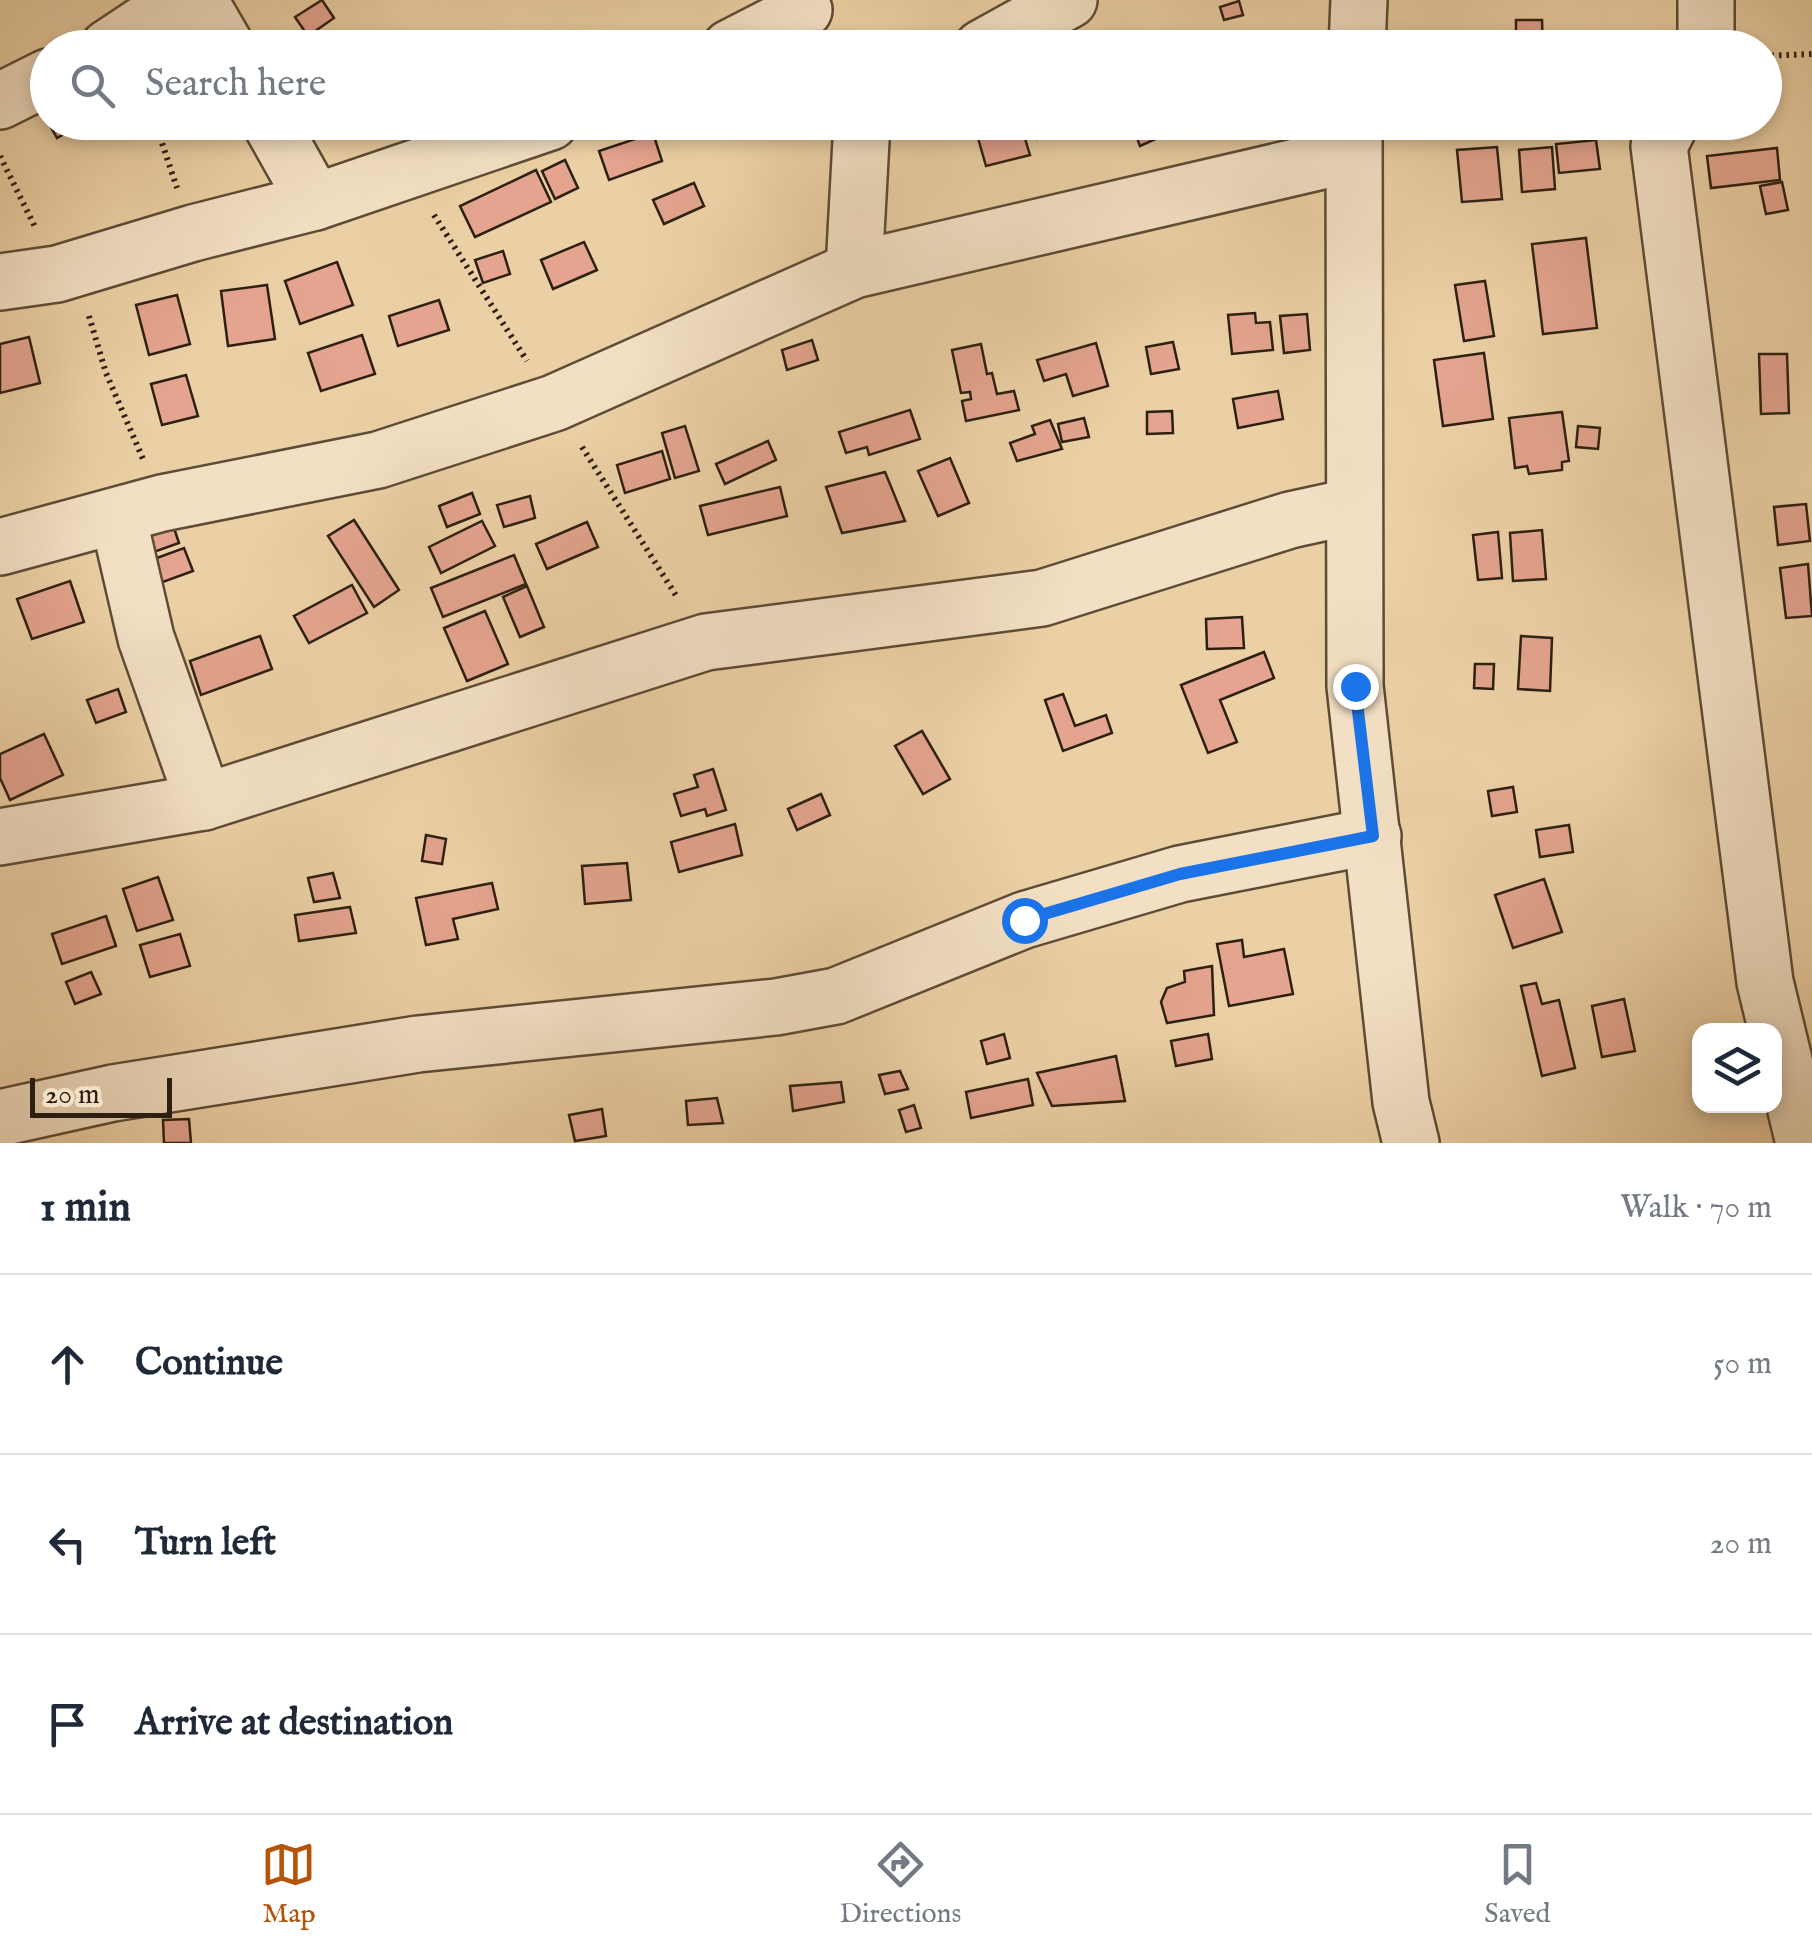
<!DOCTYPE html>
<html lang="en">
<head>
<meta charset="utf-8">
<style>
  :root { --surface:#fff; --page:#f2f2f3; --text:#1f2937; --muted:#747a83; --line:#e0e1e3; --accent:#b45309 }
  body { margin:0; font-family:"IM FELL English",serif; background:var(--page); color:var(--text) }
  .controls { position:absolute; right:30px; bottom:30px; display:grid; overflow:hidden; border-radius:20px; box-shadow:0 5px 15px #0003 }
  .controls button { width:90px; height:90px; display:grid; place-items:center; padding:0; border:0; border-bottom:2px solid var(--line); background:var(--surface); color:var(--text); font:50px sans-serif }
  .scale { position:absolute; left:30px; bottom:25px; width:142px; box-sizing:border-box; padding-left:10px; border:5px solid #2d2011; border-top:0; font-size:28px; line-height:35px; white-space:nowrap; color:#2d2011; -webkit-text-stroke:8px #f3e0c4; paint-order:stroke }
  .stop { position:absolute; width:30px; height:30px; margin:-22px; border:8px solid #1a73e8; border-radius:50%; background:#fff }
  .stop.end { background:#1a73e8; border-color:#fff; box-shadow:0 2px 10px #0008 }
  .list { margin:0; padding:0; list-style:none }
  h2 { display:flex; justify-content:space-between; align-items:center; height:130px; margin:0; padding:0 40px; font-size:42px }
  h2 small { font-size:32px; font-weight:400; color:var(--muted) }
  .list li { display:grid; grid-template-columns:65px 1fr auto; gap:30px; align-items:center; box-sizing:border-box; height:180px; padding:0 40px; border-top:2px solid var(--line) }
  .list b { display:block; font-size:38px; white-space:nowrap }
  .list em { font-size:32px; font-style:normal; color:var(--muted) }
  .icon { flex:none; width:55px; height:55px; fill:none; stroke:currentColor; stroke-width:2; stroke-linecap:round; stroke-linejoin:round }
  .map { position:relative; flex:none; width:1812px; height:1143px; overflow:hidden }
  .search { position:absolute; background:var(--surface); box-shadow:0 5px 15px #0003; left:30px; right:30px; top:30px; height:110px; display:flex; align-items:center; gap:25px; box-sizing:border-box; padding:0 35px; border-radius:55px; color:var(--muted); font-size:38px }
  .sheet { height:670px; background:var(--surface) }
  nav { display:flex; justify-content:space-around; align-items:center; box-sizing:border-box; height:140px; border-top:2px solid var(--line); background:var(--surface); font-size:28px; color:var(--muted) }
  nav a { display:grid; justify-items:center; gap:5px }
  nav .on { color:var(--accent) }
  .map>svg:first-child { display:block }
  .building { fill:#e4a48f; stroke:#2d2011; stroke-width:2.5 }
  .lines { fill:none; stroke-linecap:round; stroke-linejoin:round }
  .minor-casing { stroke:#5d4c36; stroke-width:60 }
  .path { stroke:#2d2011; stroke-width:6; stroke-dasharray:2.5 5; stroke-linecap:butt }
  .minor { stroke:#f3e0c4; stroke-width:55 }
  .route { stroke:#1a73e8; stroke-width:12 }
</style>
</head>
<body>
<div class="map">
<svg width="1812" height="1143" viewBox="0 0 1812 1143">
  <rect width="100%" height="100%" fill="#ecd0a5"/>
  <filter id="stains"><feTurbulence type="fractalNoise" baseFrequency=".002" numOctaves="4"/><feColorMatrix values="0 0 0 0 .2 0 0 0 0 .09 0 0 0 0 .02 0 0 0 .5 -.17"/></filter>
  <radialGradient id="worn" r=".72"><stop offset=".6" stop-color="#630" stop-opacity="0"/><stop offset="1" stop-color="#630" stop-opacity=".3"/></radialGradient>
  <g class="building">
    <path d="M 322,0 L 334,18 L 308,36 L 295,17 Z"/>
    <path d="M 1239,1 L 1243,15 L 1224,20 L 1220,7 Z"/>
    <path d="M 1516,20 L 1542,20 L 1543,48 L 1516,48 Z"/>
    <path d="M 48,122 L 86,122 L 57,138 Z"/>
    <path d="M 1020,122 L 1030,155 L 986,166 L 974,124 Z"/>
    <path d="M 1033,122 L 1065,122 L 1067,132 L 1037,139 Z"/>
    <path d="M 1131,122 L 1193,122 L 1140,146 Z"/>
    <path d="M 1229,122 L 1273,122 L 1273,126 L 1231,134 Z"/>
    <path d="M 653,133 L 662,161 L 609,180 L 599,151 Z"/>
    <path d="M 1596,140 L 1600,169 L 1559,173 L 1556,144 Z"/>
    <path d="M 1497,147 L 1502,199 L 1462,202 L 1457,150 Z"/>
    <path d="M 1552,147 L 1555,189 L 1522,192 L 1519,150 Z"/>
    <path d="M 1777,148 L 1780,180 L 1711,188 L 1707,156 Z"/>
    <path d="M 565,160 L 578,188 L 555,199 L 542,171 Z"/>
    <path d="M 536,170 L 551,202 L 475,237 L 460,206 Z"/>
    <path d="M 1782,182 L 1788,210 L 1766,214 L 1760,186 Z"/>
    <path d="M 694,183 L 704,206 L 664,224 L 653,200 Z"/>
    <path d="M 1586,238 L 1597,328 L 1543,334 L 1532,244 Z"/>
    <path d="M 584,242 L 597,270 L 553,289 L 541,260 Z"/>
    <path d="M 503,251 L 510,274 L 483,283 L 475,260 Z"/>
    <path d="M 337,262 L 353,305 L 300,324 L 285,281 Z"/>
    <path d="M 1485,281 L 1494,336 L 1464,341 L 1455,285 Z"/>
    <path d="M 267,285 L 275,339 L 228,346 L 221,291 Z"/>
    <path d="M 177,295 L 190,344 L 149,355 L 136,305 Z"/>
    <path d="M 439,300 L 449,330 L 398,346 L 389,316 Z"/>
    <path d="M 1255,313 L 1256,323 L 1270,322 L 1273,350 L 1232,354 L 1228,315 Z"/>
    <path d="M 1307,314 L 1310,350 L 1284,353 L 1280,316 Z"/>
    <path d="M 362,335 L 375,374 L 321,391 L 308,353 Z"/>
    <path d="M 29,337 L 40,383 L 0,393 L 0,344 Z"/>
    <path d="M 812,340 L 818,360 L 787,370 L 782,350 Z"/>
    <path d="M 1173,342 L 1179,369 L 1151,374 L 1146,347 Z"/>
    <path d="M 1096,343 L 1108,386 L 1073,396 L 1066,374 L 1044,381 L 1037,360 Z"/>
    <path d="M 981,344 L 987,374 L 992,373 L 997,394 L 1014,391 L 1019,410 L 966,421 L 962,401 L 971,399 L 970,392 L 961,393 L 952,350 Z"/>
    <path d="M 1484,353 L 1493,419 L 1443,426 L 1434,360 Z"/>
    <path d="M 1759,354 L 1787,354 L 1789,413 L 1761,414 Z"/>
    <path d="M 186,375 L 198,416 L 162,425 L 151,384 Z"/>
    <path d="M 1278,391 L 1283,419 L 1238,428 L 1233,399 Z"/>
    <path d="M 910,410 L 920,439 L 869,455 L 867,447 L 846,453 L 839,432 Z"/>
    <path d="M 1172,411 L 1173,433 L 1147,434 L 1147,412 Z"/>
    <path d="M 1562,412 L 1569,461 L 1562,462 L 1562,470 L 1529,474 L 1527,466 L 1515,468 L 1509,418 Z"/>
    <path d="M 1084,418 L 1089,437 L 1062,442 L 1058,424 Z"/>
    <path d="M 1050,420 L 1062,449 L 1017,461 L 1010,443 L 1035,434 L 1032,426 Z"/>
    <path d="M 685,426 L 699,471 L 675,478 L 662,433 Z"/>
    <path d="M 1578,426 L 1600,428 L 1598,449 L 1576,447 Z"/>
    <path d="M 768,441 L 776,460 L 725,484 L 716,464 Z"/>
    <path d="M 662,451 L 670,479 L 625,493 L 617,465 Z"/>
    <path d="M 950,458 L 969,503 L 938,516 L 918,471 Z"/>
    <path d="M 885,472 L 905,521 L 842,533 L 826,487 Z"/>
    <path d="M 780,487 L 787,516 L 708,535 L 700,506 Z"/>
    <path d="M 472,493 L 480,514 L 447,527 L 439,506 Z"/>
    <path d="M 530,496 L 535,518 L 504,527 L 497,505 Z"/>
    <path d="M 1806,504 L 1810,541 L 1778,545 L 1774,507 Z"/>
    <path d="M 171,519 L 179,543 L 151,553 L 142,529 Z"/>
    <path d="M 354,520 L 399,590 L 374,607 L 328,536 Z"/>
    <path d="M 482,521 L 495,546 L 441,573 L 429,547 Z"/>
    <path d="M 587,522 L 598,547 L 547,569 L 536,544 Z"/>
    <path d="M 1542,530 L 1546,579 L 1513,581 L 1510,533 Z"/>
    <path d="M 1498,532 L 1502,578 L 1478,580 L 1473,535 Z"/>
    <path d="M 184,548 L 193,571 L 152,586 L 143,563 Z"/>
    <path d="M 514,555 L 526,584 L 443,617 L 431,588 Z"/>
    <path d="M 1808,564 L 1812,616 L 1786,618 L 1780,568 Z"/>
    <path d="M 70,581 L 84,622 L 32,639 L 17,599 Z"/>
    <path d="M 352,585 L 367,613 L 309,643 L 294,616 Z"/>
    <path d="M 527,586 L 544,627 L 520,637 L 503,597 Z"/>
    <path d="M 485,611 L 508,664 L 467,681 L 444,628 Z"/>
    <path d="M 1242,617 L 1244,648 L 1207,649 L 1206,619 Z"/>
    <path d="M 260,636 L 272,669 L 201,695 L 190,661 Z"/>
    <path d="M 1521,636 L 1552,638 L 1550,691 L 1518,689 Z"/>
    <path d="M 1264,652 L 1274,678 L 1220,700 L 1237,742 L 1208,753 L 1181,685 Z"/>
    <path d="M 1475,664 L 1494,664 L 1493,689 L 1474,688 Z"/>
    <path d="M 118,689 L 126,712 L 96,723 L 87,700 Z"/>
    <path d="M 1063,694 L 1075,726 L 1106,715 L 1112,733 L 1063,751 L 1045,700 Z"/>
    <path d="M 922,731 L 950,779 L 923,794 L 895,746 Z"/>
    <path d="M 44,734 L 63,775 L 10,800 L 0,778 L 0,754 Z"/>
    <path d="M 713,769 L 726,810 L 707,816 L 705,809 L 681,816 L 674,794 L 698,787 L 694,775 Z"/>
    <path d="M 1513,787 L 1517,812 L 1492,816 L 1488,791 Z"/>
    <path d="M 821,794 L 830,815 L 797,830 L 788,809 Z"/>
    <path d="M 735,824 L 742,855 L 679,872 L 671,842 Z"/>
    <path d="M 1569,825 L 1573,852 L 1540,857 L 1536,830 Z"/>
    <path d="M 426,835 L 446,839 L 442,864 L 422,861 Z"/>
    <path d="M 627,863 L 631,900 L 585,904 L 582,866 Z"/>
    <path d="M 333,873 L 340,898 L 314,902 L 308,878 Z"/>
    <path d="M 158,877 L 173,920 L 137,931 L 123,889 Z"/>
    <path d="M 1544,879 L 1562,932 L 1513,948 L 1495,895 Z"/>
    <path d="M 492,883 L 498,909 L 453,919 L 458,939 L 426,945 L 416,898 Z"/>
    <path d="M 350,907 L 356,933 L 299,941 L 295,915 Z"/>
    <path d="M 106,916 L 116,946 L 62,964 L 52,934 Z"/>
    <path d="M 180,934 L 190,966 L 150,977 L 140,945 Z"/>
    <path d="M 1242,940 L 1244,957 L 1284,949 L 1293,994 L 1229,1006 L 1217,944 Z"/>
    <path d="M 1212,966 L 1214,1015 L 1167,1023 L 1161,1002 L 1167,988 L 1185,982 L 1184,971 Z"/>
    <path d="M 91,972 L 101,994 L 75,1004 L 66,982 Z"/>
    <path d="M 1536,983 L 1542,1004 L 1559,1000 L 1575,1068 L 1542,1076 L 1521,986 Z"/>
    <path d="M 1624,999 L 1635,1051 L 1602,1057 L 1592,1006 Z"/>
    <path d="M 1004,1034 L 1010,1058 L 987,1064 L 981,1041 Z"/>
    <path d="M 1208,1034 L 1212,1059 L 1176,1066 L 1171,1041 Z"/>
    <path d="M 1116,1056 L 1125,1101 L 1052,1106 L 1037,1073 Z"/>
    <path d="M 900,1071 L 908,1089 L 885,1094 L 879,1075 Z"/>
    <path d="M 1028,1079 L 1033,1105 L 971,1118 L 966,1092 Z"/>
    <path d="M 841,1082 L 844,1102 L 793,1111 L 790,1086 Z"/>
    <path d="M 717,1098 L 723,1123 L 688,1125 L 686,1101 Z"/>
    <path d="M 914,1105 L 921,1128 L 906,1132 L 899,1110 Z"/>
    <path d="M 602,1109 L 606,1136 L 575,1141 L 569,1115 Z"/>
    <path d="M 189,1119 L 191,1143 L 164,1143 L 163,1120 Z"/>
  </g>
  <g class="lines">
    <g class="minor-casing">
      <g id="minor">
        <path d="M 199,0 L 227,48"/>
        <path d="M 108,48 L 180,0"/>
        <path d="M 730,48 L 804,10"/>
        <path d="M 982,48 L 1069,0"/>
        <path d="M 1357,48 L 1359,0"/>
        <path d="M 1706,48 L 1706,0"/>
        <path d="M 0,101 L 48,77"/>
        <path d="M 270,122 L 315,202"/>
        <path d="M 1354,122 L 1355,686 L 1401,1102 L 1411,1143"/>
        <path d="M 1671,122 L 1659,146 L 1765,982 L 1804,1143"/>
        <path d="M 854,270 L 862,122"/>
        <path d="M 0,282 L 57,274 L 193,233 L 315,202 L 550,122"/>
        <path d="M 118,517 L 146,638 L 204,802"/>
        <path d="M 0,547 L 162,503 L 378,460 L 554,403 L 854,270 L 1352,154"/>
        <path d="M 0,837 L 204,802 L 706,642 L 1042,598 L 1290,520 L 1354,506"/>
        <path d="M 0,1118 L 113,1093 L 418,1044 L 776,1007 L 836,996 L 1024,920 L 1180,874 L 1373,836"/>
      </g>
    </g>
    <g class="path">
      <path d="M 1764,56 L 1812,54"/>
      <path d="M 155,122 L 177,188"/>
      <path d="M 0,156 L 35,227"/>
      <path d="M 434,215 L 527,361"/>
      <path d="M 89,316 L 106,373 L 143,459"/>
      <path d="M 582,447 L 677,597"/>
    </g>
    <use href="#minor" class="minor"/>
  </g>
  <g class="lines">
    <path class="route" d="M 1024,920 L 1180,874 L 1373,836 L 1355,686"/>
  </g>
  <rect width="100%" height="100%" filter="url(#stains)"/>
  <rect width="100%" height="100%" fill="url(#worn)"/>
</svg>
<div class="controls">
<button><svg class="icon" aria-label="layers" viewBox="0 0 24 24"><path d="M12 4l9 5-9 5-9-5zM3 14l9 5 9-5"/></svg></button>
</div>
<div class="scale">20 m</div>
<div class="stop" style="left:1024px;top:920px"></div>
<div class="stop end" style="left:1355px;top:686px"></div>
<div class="search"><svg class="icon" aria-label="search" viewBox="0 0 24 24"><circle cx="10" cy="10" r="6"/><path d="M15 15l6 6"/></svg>Search here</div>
</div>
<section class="sheet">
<h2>1 min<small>Walk · 70 m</small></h2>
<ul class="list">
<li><svg class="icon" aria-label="ahead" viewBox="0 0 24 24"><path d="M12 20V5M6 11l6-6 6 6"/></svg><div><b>Continue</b></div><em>50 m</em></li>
<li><svg class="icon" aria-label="left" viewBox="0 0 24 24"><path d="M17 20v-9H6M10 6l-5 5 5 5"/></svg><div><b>Turn left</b></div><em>20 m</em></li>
<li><svg class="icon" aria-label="arrive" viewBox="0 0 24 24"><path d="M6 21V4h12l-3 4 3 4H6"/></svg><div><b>Arrive at destination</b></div></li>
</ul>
</section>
<nav>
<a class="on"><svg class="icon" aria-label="map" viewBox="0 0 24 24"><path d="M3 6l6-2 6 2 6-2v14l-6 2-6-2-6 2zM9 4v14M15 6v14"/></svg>Map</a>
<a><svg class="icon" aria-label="directions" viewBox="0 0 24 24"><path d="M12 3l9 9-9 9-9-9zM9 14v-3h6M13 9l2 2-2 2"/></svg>Directions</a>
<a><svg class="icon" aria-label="saved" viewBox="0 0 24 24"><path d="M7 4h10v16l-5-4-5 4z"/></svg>Saved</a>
</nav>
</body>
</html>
